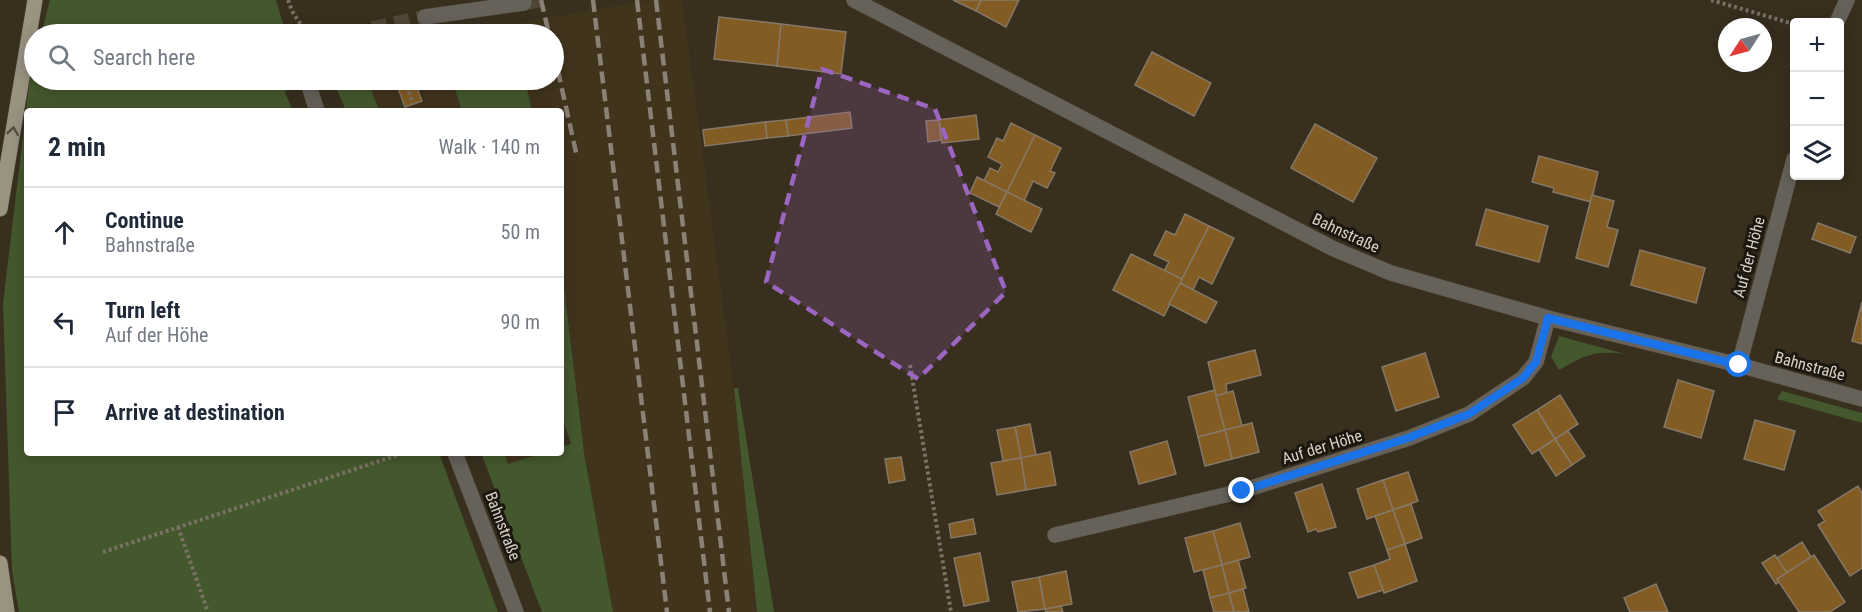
<!DOCTYPE html>
<html lang="en">
<head>
<meta charset="utf-8">
<style>
  :root { --surface:#fff; --page:#f2f2f3; --text:#1f2937; --muted:#747a83; --line:#e0e1e3 }
  body { margin:0; font-family:"Roboto Condensed",sans-serif; background:var(--page); color:var(--text) }
  .controls { position:absolute; right:18px; top:18px; display:grid; overflow:hidden; border-radius:6px; box-shadow:0 3px 15px #0003 }
  .controls button { width:54px; height:54px; display:grid; place-items:center; padding:0; border:0; border-bottom:2px solid var(--line); background:var(--surface); color:var(--text); font:30px sans-serif }
  .compass { position:absolute; left:1718px; top:18px; width:54px; height:54px; border-radius:50%; background:var(--surface); box-shadow:0 3px 15px #0003; rotate:234deg }
  .stop { position:absolute; width:18px; height:18px; margin:-14px; border:4px solid #1a73e8; border-radius:50%; background:#fff }
  .stop.end { background:#1a73e8; border-color:#fff; box-shadow:0 2px 6px #0008 }
  .list { margin:0; padding:0; list-style:none }
  h2 { display:flex; justify-content:space-between; align-items:center; height:78px; margin:0; padding:0 24px; font-size:26px }
  h2 small { font-size:20px; font-weight:400; color:var(--muted) }
  .list li { display:grid; grid-template-columns:39px 1fr auto; gap:18px; align-items:center; box-sizing:border-box; height:90px; padding:0 24px; border-top:2px solid var(--line) }
  .list b { display:block; font-size:22px; white-space:nowrap }
  .list p { margin:0; font-size:20px; white-space:nowrap; color:var(--muted) }
  .list em { font-size:20px; font-style:normal; color:var(--muted) }
  .icon { flex:none; width:33px; height:33px; fill:none; stroke:currentColor; stroke-width:2; stroke-linecap:round; stroke-linejoin:round }
  .map { position:relative; flex:none; width:1862px; height:612px; overflow:hidden }
  .search { position:absolute; background:var(--surface); box-shadow:0 3px 15px #0003; left:24px; top:24px; width:540px; height:66px; display:flex; align-items:center; gap:15px; box-sizing:border-box; padding:0 21px; border-radius:33px; color:var(--muted); font-size:22px }
  .panel { position:absolute; background:var(--surface); box-shadow:0 3px 15px #0003; left:24px; top:108px; width:540px; height:348px; border-radius:6px }
  .map>svg:first-child { display:block }
  .built { fill:#41341d }
  .green { fill:#44582d }
  .building { fill:#835c23; stroke:#867867; stroke-width:1.5 }
  .lines { fill:none; stroke-linecap:round; stroke-linejoin:round }
  .minor-tunnel { stroke:#504737; stroke-width:15; stroke-dasharray:15 8; stroke-linecap:butt }
  .minor-casing { stroke:#554c3c; stroke-width:16 }
  .major-casing { stroke:#554c3c; stroke-width:16 }
  .path { stroke:#7a7264; stroke-width:4; stroke-dasharray:3 3; stroke-linecap:butt }
  .minor { stroke:#66625a; stroke-width:15 }
  .major { stroke:#9a9382; stroke-width:15 }
  .rail { stroke:#8a8275; stroke-width:4.5; stroke-dasharray:12 6; stroke-linecap:butt }
  .oneway { stroke:#554f43 }
  .route { stroke:#1a73e8; stroke-width:8 }
  .marked { fill:#9b66c2; fill-opacity:0.2; stroke:#9b66c2; stroke-width:4.5; stroke-dasharray:12 8; stroke-linejoin:round }
  .labels { text-anchor:middle; dominant-baseline:central; stroke-width:6; stroke-linejoin:round; paint-order:stroke }
  .street-label { font-size:16px; fill:#d7d1c7; stroke:#1c1810 }
</style>
</head>
<body>
<div class="map">
<svg width="1862" height="612" viewBox="0 0 1862 612">
  <rect width="100%" height="100%" fill="#382f1e"/>
  <g class="built">
    <path d="M 652,0 L 682,0 L 734,388 L 757,612 L 613,612 L 584,453 L 561,262 L 561,111 L 532,111 L 525,80 L 554,80 L 554,34 L 515,34 L 512,24 Z"/>
    <path d="M 368,80 L 452,80 L 462,111 L 379,111 Z"/>
    <path d="M 504,453 L 543,453 L 508,465 Z"/>
  </g>
  <g class="green">
    <path d="M 50,0 L 276,0 L 286,34 L 41,34 Z"/>
    <path d="M 512,24 L 515,34 L 447,34 Z"/>
    <path d="M 34,62 L 34,80 L 287,80 L 285,93 L 293,111 L 27,111 L 27,453 L 439,453 L 498,612 L 19,612 L 12,571 L 3,304 L 29,85 Z"/>
    <path d="M 333,80 L 368,80 L 379,111 L 346,111 Z"/>
    <path d="M 452,80 L 525,80 L 532,111 L 462,111 Z"/>
    <path d="M 561,262 L 584,453 L 613,612 L 542,612 L 481,453 L 504,453 L 508,464 L 543,453 L 561,453 L 561,447 L 571,444 L 561,414 Z"/>
    <path d="M 1559,336 L 1625,354 C 1594,350 1585,355 1559,370 L 1551,357 Z"/>
    <path d="M 734,388 L 738,388 L 774,612 L 757,612 Z"/>
    <path d="M 1782,391 L 1862,413 L 1862,423 L 1777,399 Z"/>
  </g>
  <g class="building">
    <path d="M 953,0 L 981,0 L 976,11 Z"/>
    <path d="M 981,0 L 1019,0 L 1006,27 L 976,11 Z"/>
    <path d="M 719,17 L 781,24 L 777,66 L 714,59 Z"/>
    <path d="M 781,24 L 846,32 L 841,74 L 777,66 Z"/>
    <path d="M 1152,52 L 1211,83 L 1194,116 L 1135,85 Z"/>
    <path d="M 395,80 L 414,80 L 422,101 L 405,107 Z"/>
    <path d="M 850,112 L 852,128 L 788,136 L 786,120 Z"/>
    <path d="M 976,115 L 979,139 L 942,143 L 939,120 Z"/>
    <path d="M 786,120 L 788,136 L 767,138 L 765,122 Z"/>
    <path d="M 939,120 L 941,140 L 928,142 L 926,121 Z"/>
    <path d="M 765,122 L 767,138 L 705,146 L 703,130 Z"/>
    <path d="M 1011,123 L 1035,135 L 1007,192 L 984,181 L 990,168 L 998,172 L 1002,164 L 988,157 L 997,138 L 1003,141 Z"/>
    <path d="M 1315,124 L 1377,158 L 1353,202 L 1291,168 Z"/>
    <path d="M 1035,135 L 1061,148 L 1050,171 L 1055,173 L 1047,188 L 1033,181 L 1024,201 L 1007,192 Z"/>
    <path d="M 1539,156 L 1598,172 L 1591,202 L 1553,192 L 1554,188 L 1532,182 Z"/>
    <path d="M 977,177 L 1007,192 L 999,207 L 970,193 Z"/>
    <path d="M 1007,192 L 1042,209 L 1031,232 L 996,214 Z"/>
    <path d="M 1592,195 L 1614,201 L 1607,227 L 1618,230 L 1608,267 L 1576,258 Z"/>
    <path d="M 1486,209 L 1548,226 L 1539,262 L 1476,245 Z"/>
    <path d="M 1185,214 L 1209,226 L 1182,279 L 1164,271 L 1169,262 L 1154,255 L 1166,231 L 1175,235 Z"/>
    <path d="M 1818,223 L 1856,237 L 1850,253 L 1812,239 Z"/>
    <path d="M 1209,226 L 1234,238 L 1212,284 L 1199,277 L 1193,290 L 1180,283 Z"/>
    <path d="M 1640,250 L 1705,268 L 1696,303 L 1631,285 Z"/>
    <path d="M 1131,254 L 1182,279 L 1164,316 L 1113,290 Z"/>
    <path d="M 1180,283 L 1217,302 L 1206,323 L 1169,304 Z"/>
    <path d="M 1862,302 L 1862,344 L 1852,341 Z"/>
    <path d="M 1255,350 L 1261,375 L 1226,384 L 1227,393 L 1216,396 L 1208,362 Z"/>
    <path d="M 1425,353 L 1439,397 L 1396,411 L 1382,367 Z"/>
    <path d="M 1678,380 L 1714,391 L 1701,438 L 1664,427 Z"/>
    <path d="M 1215,390 L 1225,430 L 1198,437 L 1188,397 Z"/>
    <path d="M 1233,391 L 1242,426 L 1225,430 L 1216,396 Z"/>
    <path d="M 1560,395 L 1578,424 L 1555,439 L 1537,410 Z"/>
    <path d="M 1537,410 L 1555,439 L 1532,454 L 1513,425 Z"/>
    <path d="M 1755,420 L 1795,431 L 1784,470 L 1744,459 Z"/>
    <path d="M 1252,423 L 1259,452 L 1232,459 L 1225,430 Z"/>
    <path d="M 1030,424 L 1036,455 L 1021,458 L 1015,427 Z"/>
    <path d="M 1015,427 L 1021,458 L 1003,461 L 997,430 Z"/>
    <path d="M 1225,430 L 1232,459 L 1205,466 L 1198,437 Z"/>
    <path d="M 1568,431 L 1585,456 L 1572,465 L 1555,439 Z"/>
    <path d="M 1555,439 L 1572,465 L 1556,476 L 1539,450 Z"/>
    <path d="M 1167,441 L 1176,474 L 1139,484 L 1130,452 Z"/>
    <path d="M 1050,452 L 1056,485 L 1026,490 L 1021,458 Z"/>
    <path d="M 901,457 L 905,480 L 889,483 L 885,459 Z"/>
    <path d="M 1021,458 L 1026,490 L 997,495 L 991,463 Z"/>
    <path d="M 1408,472 L 1418,501 L 1393,510 L 1383,480 Z"/>
    <path d="M 1383,480 L 1393,510 L 1367,519 L 1357,489 Z"/>
    <path d="M 1322,484 L 1336,527 L 1318,532 L 1316,529 L 1308,532 L 1295,493 Z"/>
    <path d="M 1858,486 L 1862,493 L 1862,568 L 1850,576 L 1818,525 L 1825,521 L 1818,511 Z"/>
    <path d="M 1411,504 L 1422,538 L 1405,544 L 1393,510 Z"/>
    <path d="M 1393,510 L 1405,544 L 1387,550 L 1375,516 Z"/>
    <path d="M 973,519 L 976,534 L 951,538 L 949,524 Z"/>
    <path d="M 1240,523 L 1250,557 L 1222,565 L 1213,531 Z"/>
    <path d="M 1213,531 L 1222,565 L 1194,572 L 1185,538 Z"/>
    <path d="M 1802,542 L 1811,557 L 1787,573 L 1777,558 Z"/>
    <path d="M 1405,544 L 1417,581 L 1384,593 L 1374,565 L 1390,559 L 1387,550 Z"/>
    <path d="M 980,553 L 989,601 L 964,606 L 954,558 Z"/>
    <path d="M 1775,555 L 1787,573 L 1777,579 L 1779,582 L 1776,584 L 1762,563 Z"/>
    <path d="M 1814,555 L 1845,602 L 1830,612 L 1799,612 L 1777,579 Z"/>
    <path d="M 1238,560 L 1246,588 L 1229,593 L 1222,565 Z"/>
    <path d="M 1222,565 L 1229,593 L 1210,598 L 1203,570 Z"/>
    <path d="M 1374,565 L 1383,590 L 1358,598 L 1349,573 Z"/>
    <path d="M 1066,571 L 1072,604 L 1045,609 L 1039,577 Z"/>
    <path d="M 1039,577 L 1045,609 L 1018,612 L 1012,582 Z"/>
    <path d="M 1656,584 L 1668,612 L 1630,612 L 1624,598 Z"/>
    <path d="M 1243,589 L 1249,612 L 1234,612 L 1229,593 Z"/>
    <path d="M 1229,593 L 1234,612 L 1214,612 L 1210,598 Z"/>
    <path d="M 1061,606 L 1063,612 L 1046,612 L 1045,609 Z"/>
  </g>
  <g class="lines">
    <g class="minor-tunnel">
      <path d="M 524,3 L 539,0"/>
      <path d="M 350,34 L 425,17"/>
    </g>
    <g class="minor-casing">
      <g id="minor">
        <path d="M 854,0 L 1334,249 L 1391,273 L 1548,318 L 1739,365 L 1862,399"/>
        <path d="M 425,17 L 524,3"/>
        <path d="M 1837,22 L 1847,0"/>
        <path d="M 310,80 L 310,89 L 317,111"/>
        <path d="M 1739,365 L 1794,159"/>
        <path d="M 455,453 L 516,612"/>
        <path d="M 1055,535 L 1242,491 L 1409,438 L 1469,414 L 1523,378 L 1536,362 L 1548,318"/>
      </g>
    </g>
    <g class="major-casing">
      <g id="major">
        <path d="M 0,209 L 35,0"/>
        <path d="M 0,563 L 7,612"/>
      </g>
    </g>
    <g class="path">
      <path d="M 288,0 L 292,11 L 307,34"/>
      <path d="M 1711,0 L 1794,24"/>
      <path d="M 405,80 L 413,104"/>
      <path d="M 910,365 L 951,612"/>
      <path d="M 178,527 L 208,612"/>
      <path d="M 103,552 L 404,453"/>
    </g>
    <use href="#minor" class="minor"/>
    <use href="#major" class="major"/>
    <g class="rail">
      <path d="M 541,0 L 549,34"/>
      <path d="M 593,0 L 667,612"/>
      <path d="M 637,0 L 710,612"/>
      <path d="M 656,0 L 729,612"/>
      <path d="M 554,53 L 577,157"/>
    </g>
  </g>
  <defs><path id="oneway-chevron" d="M-2-3.5L2.5 0L-2 3.5" fill="none" stroke-width="1.6" stroke-linecap="round" stroke-linejoin="round" transform="scale(1.5)"/></defs>
  <use class="oneway" href="#oneway-chevron" transform="translate(13 131) rotate(-81)"/>
  <g class="lines">
    <path class="route" d="M 1242,491 L 1408,438 L 1469,414 L 1523,378 L 1536,362 L 1548,318 L 1739,365"/>
  </g>
  <path class="marked" d="M 822,69 L 935,109 L 1006,292 L 918,379 L 766,282 Z"/>
  <g class="labels">
    <g class="street-label">
      <text transform="translate(1346 233) rotate(25)">Bahnstraße</text>
      <text transform="translate(1749 257) rotate(-75)">Auf der Höhe</text>
      <text transform="translate(1810 366) rotate(15)">Bahnstraße</text>
      <text transform="translate(1322 447) rotate(-17)">Auf der Höhe</text>
      <text transform="translate(503 526) rotate(69)">Bahnstraße</text>
    </g>
  </g>
</svg>
<div class="controls">
<button>+</button>
<button>−</button>
<button><svg class="icon" aria-label="layers" viewBox="0 0 24 24"><path d="M12 4l9 5-9 5-9-5zM3 14l9 5 9-5"/></svg></button>
</div>
<svg class="compass" viewBox="-18 -18 36 36"><path d="M0-13l5 13h-10z" fill="#e53935"/><path d="M0 13l5-13h-10z" fill="#747a83"/></svg>
<div class="stop" style="left:1739px;top:365px"></div>
<div class="stop end" style="left:1242px;top:491px"></div>
<div class="search"><svg class="icon" aria-label="search" viewBox="0 0 24 24"><circle cx="10" cy="10" r="6"/><path d="M15 15l6 6"/></svg>Search here</div>
<section class="panel">
<h2>2 min<small>Walk · 140 m</small></h2>
<ul class="list">
<li><svg class="icon" aria-label="ahead" viewBox="0 0 24 24"><path d="M12 20V5M6 11l6-6 6 6"/></svg><div><b>Continue</b><p>Bahnstraße</p></div><em>50 m</em></li>
<li><svg class="icon" aria-label="left" viewBox="0 0 24 24"><path d="M17 20v-9H6M10 6l-5 5 5 5"/></svg><div><b>Turn left</b><p>Auf der Höhe</p></div><em>90 m</em></li>
<li><svg class="icon" aria-label="arrive" viewBox="0 0 24 24"><path d="M6 21V4h12l-3 4 3 4H6"/></svg><div><b>Arrive at destination</b></div></li>
</ul>
</section>
</div>
</body>
</html>
